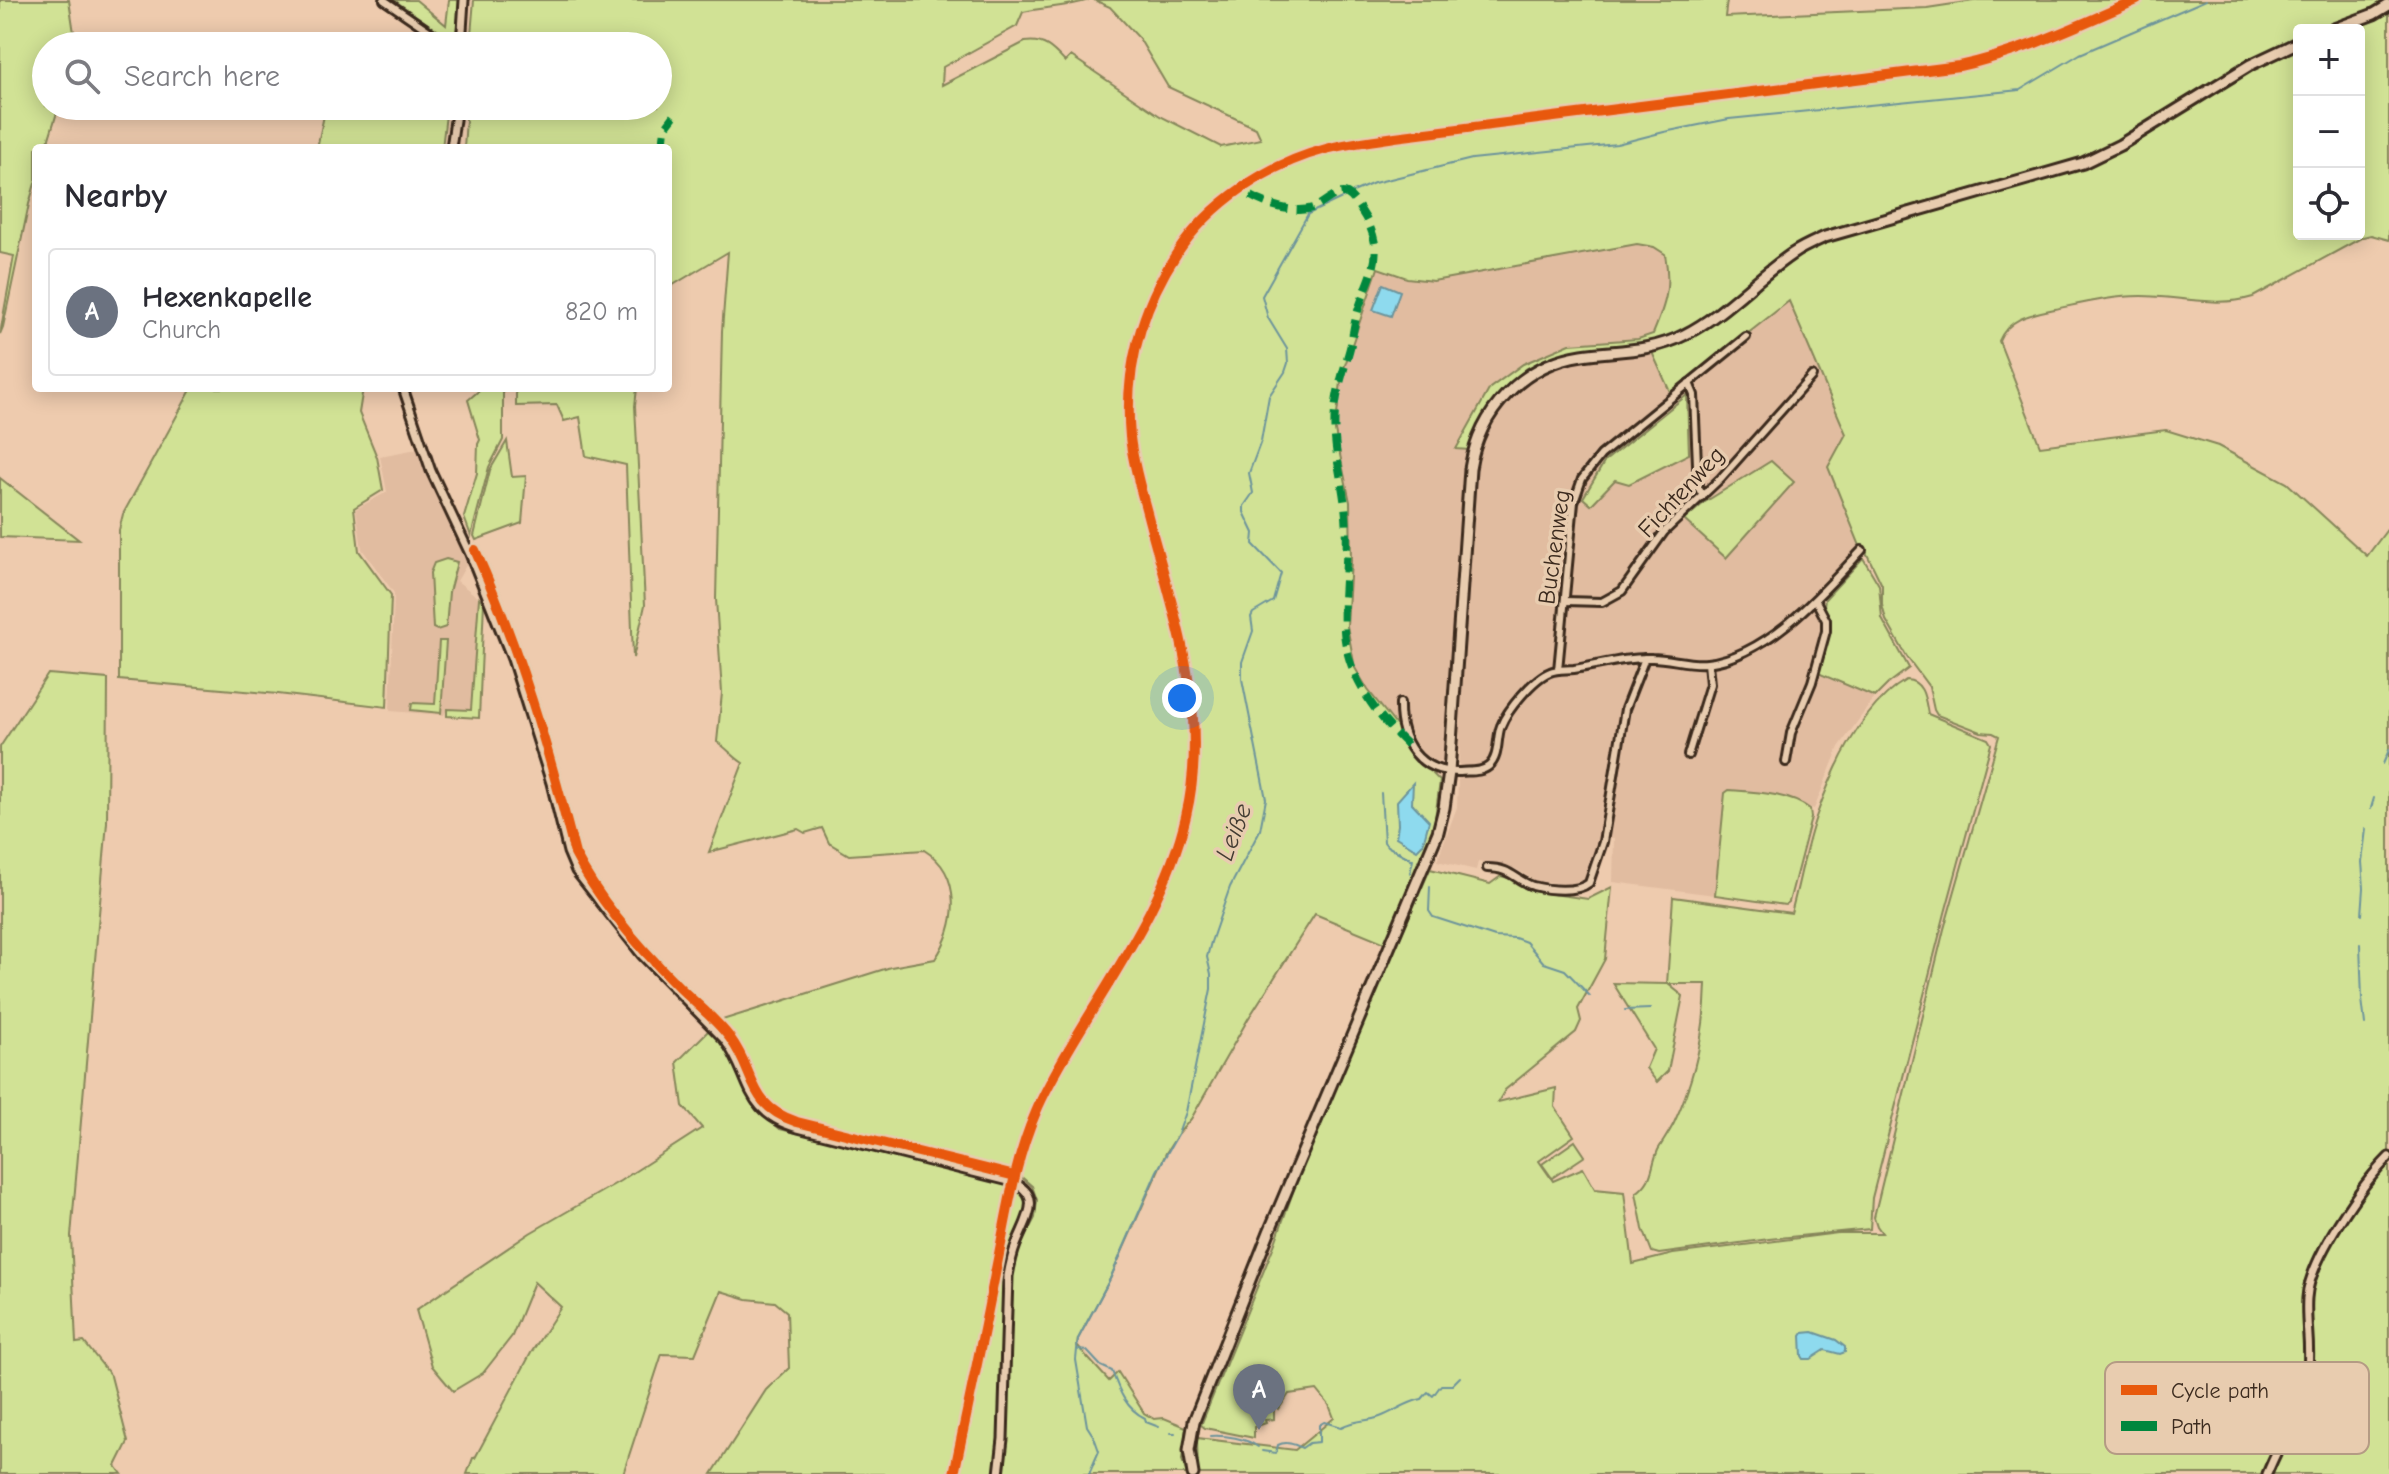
<!DOCTYPE html>
<html lang="en">
<head>
<meta charset="utf-8">
<style>
  :root { --surface:#fff; --page:#f2f2f3; --text:#2b2b33; --muted:#7c7c81; --line:#e1e1e2; --accent:#d1495b }
  body { margin:0; font-family:"Comic Neue",sans-serif; background:var(--page); color:var(--text) }
  .controls { position:absolute; right:24px; top:24px; display:grid; overflow:hidden; border-radius:8px; box-shadow:0 4px 20px #0003 }
  .controls button { width:72px; height:72px; display:grid; place-items:center; padding:0; border:0; border-bottom:2px solid var(--line); background:var(--surface); color:var(--text); font:40px sans-serif }
  .you { position:absolute; left:1182px; top:698px; width:28px; height:28px; margin:-20px; border:6px solid #fff; border-radius:50%; background:#1a73e8; box-shadow:0 0 0 12px #1a73e833 }
  .badge { display:grid; place-items:center; width:52px; height:52px; border-radius:50%; background:var(--accent); color:#fff; font-size:26px; font-weight:700 }
  .pin { position:absolute; translate:-50% -66px; filter:drop-shadow(0 2px 4px #0008) }
  .pin::after { content:''; position:absolute; top:42px; width:28px; height:24px; background:inherit; clip-path:polygon(0 0,100% 0,50% 100%) }
  .list { margin:0; padding:0; list-style:none }
  h2 { display:flex; justify-content:space-between; align-items:center; height:104px; margin:0; padding:0 32px; font-size:34px }
  h2 small { font-size:26px; font-weight:400; color:var(--muted) }
  .list li { display:grid; grid-template-columns:52px 1fr auto; gap:24px; align-items:center; box-sizing:border-box; height:128px; margin:0 16px 16px; padding:0 16px; border:2px solid var(--line); border-radius:8px }
  .list b { display:block; font-size:30px; white-space:nowrap }
  .list p { margin:0; font-size:26px; white-space:nowrap; color:var(--muted) }
  .list em { font-size:26px; font-style:normal; color:var(--muted) }
  .icon { flex:none; width:44px; height:44px; fill:none; stroke:currentColor; stroke-width:2; stroke-linecap:round; stroke-linejoin:round }
  .map { position:relative; flex:none; width:2389px; height:1474px; overflow:hidden }
  .search { position:absolute; background:var(--surface); box-shadow:0 4px 20px #0003; left:32px; top:32px; width:640px; height:88px; display:flex; align-items:center; gap:20px; box-sizing:border-box; padding:0 28px; border-radius:44px; color:var(--muted); font-size:30px }
  .panel { position:absolute; background:var(--surface); box-shadow:0 4px 20px #0003; left:32px; top:144px; width:640px; height:248px; border-radius:8px }
  .map>svg:first-child { display:block }
  .built { fill:#e1bca0 }
  .green { fill:#d1e295; stroke:#86865a; stroke-width:2; fill-rule:evenodd }
  .water { fill:#8edaee; stroke:#6d949b; stroke-width:2 }
  .lines { fill:none; stroke-linecap:round; stroke-linejoin:round }
  .stream { stroke:#6d949b; stroke-width:2 }
  .minor-casing { stroke:#3b2a1e; stroke-width:12 }
  .tertiary-casing { stroke:#3b2a1e; stroke-width:13 }
  .primary-casing { stroke:#3b2a1e; stroke-width:15 }
  .minor { stroke:#e8ccaf; stroke-width:6 }
  .tertiary { stroke:#e8ccaf; stroke-width:7 }
  .primary { stroke:#e8ccaf; stroke-width:9 }
  .quiet { stroke:#00873e; stroke-width:8; stroke-dasharray:16 8; stroke-linecap:butt }
  .cycleway-casing { stroke:#e8ccaf; stroke-width:15 }
  .cycleway { stroke:#e8590c; stroke-width:10 }
  .labels { text-anchor:middle; dominant-baseline:central; stroke-width:7; stroke-linejoin:round; paint-order:stroke }
  .street-label { font-size:24px; fill:#3b2a1e; stroke:#e8ccaf }
  .water-label { font-size:26px; font-style:italic; fill:#433c33; stroke:#e8ccaf }
  .key { fill:#e8ccaf; stroke:#b49b84; stroke-width:2 }
  .key-label { font-size:22px; fill:#3b2a1e }
</style>
</head>
<body>
<div class="map">
<svg width="2389" height="1474" viewBox="0 0 2389 1474">
  <rect width="100%" height="100%" fill="#eecbae"/>
  <filter id="ink" filterUnits="userSpaceOnUse"><feTurbulence type="fractalNoise" baseFrequency=".0125" numOctaves="2"/><feDisplacementMap in="SourceGraphic" scale="16" xChannelSelector="R" yChannelSelector="G"/><feConvolveMatrix kernelMatrix="1 2 1 2 8 2 1 2 1" color-interpolation-filters="sRGB"/></filter>
  <g filter="url(#ink)">
    <g class="built">
      <path d="M 1637,244 L 1654,247 L 1665,254 L 1669,279 L 1663,311 L 1653,334 L 1638,339 L 1570,344 L 1523,364 L 1490,388 L 1457,449 L 1470,450 L 1451,713 L 1446,756 L 1442,762 L 1426,760 L 1368,690 L 1355,668 L 1347,626 L 1351,561 L 1350,502 L 1335,431 L 1342,374 L 1378,267 L 1407,278 L 1433,281 Z"/>
      <path d="M 1789,300 L 1846,435 L 1828,467 L 1860,546 L 1826,586 L 1808,602 L 1820,618 L 1822,634 L 1811,670 L 1875,697 L 1839,747 L 1814,809 L 1782,797 L 1729,790 L 1725,794 L 1715,895 L 1613,882 L 1614,838 L 1599,837 L 1585,879 L 1580,885 L 1536,881 L 1516,869 L 1498,864 L 1478,862 L 1476,870 L 1437,861 L 1457,807 L 1469,507 L 1476,450 L 1493,414 L 1517,387 L 1543,370 L 1574,360 L 1651,350 L 1671,393 Z"/>
      <path d="M 417,449 L 468,562 L 457,581 L 479,598 L 471,711 L 447,709 L 444,715 L 390,711 L 394,593 L 362,549 L 356,509 L 387,492 L 380,456 Z"/>
    </g>
    <g class="green">
      <path d="M 0,0 L 69,0 L 76,46 L 46,46 L 46,106 L 59,106 L 46,148 L 36,148 L 36,180 L 29,204 L 3,327 L 0,334 L 14,256 L 0,253 Z"/>
      <path d="M 394,0 L 416,0 L 446,25 L 449,0 L 460,0 L 455,43 Z"/>
      <path d="M 474,0 L 1089,0 C 1067,7 1045,7 1023,12 L 1017,26 L 943,67 L 942,85 L 1025,42 C 1044,39 1053,49 1065,62 L 1071,56 L 1160,116 L 1221,147 L 1261,139 L 1256,128 L 1168,87 L 1139,38 L 1110,7 L 1094,0 L 1727,0 L 1725,17 L 1927,8 L 1980,0 L 2389,0 L 2389,240 L 2371,235 L 2363,237 L 2253,297 C 2217,308 2178,296 2141,296 C 2112,296 2084,303 2055,309 C 2033,314 2009,317 1999,341 L 2040,446 L 2166,430 L 2218,446 L 2287,483 L 2367,556 L 2389,527 L 2389,1474 L 1198,1474 L 1197,1438 L 1295,1450 L 1334,1418 L 1329,1405 L 1317,1390 L 1289,1394 L 1279,1409 L 1274,1399 L 1274,1419 L 1265,1420 L 1266,1423 L 1254,1427 L 1254,1438 L 1205,1428 L 1201,1425 L 1275,1243 L 1307,1152 L 1430,869 L 1490,884 L 1501,876 L 1512,879 L 1532,891 L 1588,899 L 1612,887 L 1605,959 L 1578,1009 L 1581,1021 L 1576,1032 L 1505,1090 L 1498,1102 L 1556,1088 L 1555,1107 L 1574,1136 L 1539,1161 L 1553,1181 L 1583,1168 L 1595,1189 L 1624,1192 L 1633,1264 L 1673,1254 L 1838,1233 L 1882,1233 L 1877,1226 L 1874,1217 L 1944,929 L 1999,736 L 1993,733 L 1981,732 L 1937,715 L 1934,710 L 1929,687 L 1907,657 L 1886,620 L 1882,605 L 1882,585 L 1866,552 L 1860,546 L 1828,467 L 1846,434 L 1789,301 L 1671,394 L 1651,350 L 1570,352 L 1527,368 L 1502,390 L 1479,424 L 1470,450 L 1456,449 L 1490,388 L 1523,364 L 1570,344 L 1638,339 L 1653,334 C 1666,303 1671,287 1665,254 L 1654,247 L 1637,244 L 1433,281 L 1407,278 L 1378,268 L 1342,374 L 1335,431 L 1350,502 L 1351,561 L 1347,626 L 1355,668 L 1368,690 L 1418,753 L 1415,756 L 1440,781 L 1433,834 L 1385,943 L 1315,914 L 1248,1019 L 1191,1119 L 1178,1134 L 1166,1153 L 1110,1279 L 1078,1339 L 1077,1346 L 1109,1381 L 1118,1372 L 1144,1413 L 1154,1419 L 1164,1418 L 1186,1427 L 1182,1460 L 1187,1474 L 712,1474 L 766,1390 L 789,1368 L 787,1312 L 775,1302 L 747,1299 L 721,1291 L 695,1355 L 662,1354 L 623,1474 L 467,1474 L 473,1458 L 475,1458 L 531,1353 L 561,1307 L 534,1282 L 512,1336 L 483,1373 L 453,1391 L 432,1366 L 416,1310 L 530,1233 L 620,1181 L 702,1128 L 683,1106 L 677,1062 L 712,1027 L 731,1051 L 752,1105 L 780,1129 L 1010,1182 C 1047,1203 1014,1230 1006,1258 C 1004,1266 1005,1276 1004,1284 L 1013,1260 L 1035,1218 L 1037,1200 L 1032,1186 L 1018,1174 L 782,1117 L 763,1102 L 733,1042 L 716,1022 L 891,967 L 935,959 C 958,926 963,874 924,850 L 849,855 L 829,843 L 822,828 L 805,833 L 798,829 L 709,852 L 743,763 C 733,757 727,748 717,742 L 722,693 L 716,599 L 722,331 L 728,252 L 668,288 L 668,148 L 464,148 L 467,106 L 658,106 L 658,46 L 470,46 ZM 2299,30 L 2359,30 L 2359,234 L 2299,234 Z"/>
      <path d="M 326,106 L 447,106 L 442,148 L 317,148 Z"/>
      <path d="M 192,388 L 363,388 L 359,413 L 377,457 L 383,490 L 354,508 L 359,551 L 391,595 L 387,707 L 278,694 L 119,680 L 119,530 L 123,514 Z"/>
      <path d="M 482,388 L 503,388 L 503,440 L 489,467 L 471,536 L 464,517 L 477,473 L 478,444 L 480,440 L 468,400 Z"/>
      <path d="M 516,388 L 637,388 L 635,406 L 645,605 L 633,658 L 626,465 L 586,456 L 580,417 L 564,421 L 557,405 L 516,406 Z"/>
      <path d="M 1687,395 L 1689,454 L 1629,484 L 1615,480 L 1591,505 L 1583,498 L 1605,461 Z"/>
      <path d="M 507,441 L 512,477 L 526,476 L 522,523 L 476,540 L 474,536 L 490,470 Z"/>
      <path d="M 1771,461 L 1794,482 L 1726,558 L 1684,520 L 1705,502 Z"/>
      <path d="M 0,478 L 79,540 L 0,537 Z"/>
      <path d="M 1863,558 L 1879,585 L 1882,619 L 1909,668 L 1888,684 L 1875,697 L 1818,673 L 1830,626 L 1824,605 L 1825,599 Z"/>
      <path d="M 446,559 L 457,562 L 449,592 L 446,627 L 437,630 L 433,628 L 430,573 L 434,563 Z"/>
      <path d="M 479,598 L 484,602 L 479,718 L 447,716 L 447,709 L 471,710 Z"/>
      <path d="M 439,641 L 446,641 L 441,713 L 411,710 L 412,703 L 435,704 Z"/>
      <path d="M 48,674 L 108,679 L 107,822 L 71,1236 L 76,1343 L 84,1342 L 111,1376 L 128,1442 L 116,1466 L 122,1474 L 0,1474 L 0,747 Z"/>
      <path d="M 1906,680 C 1924,681 1925,699 1928,714 L 1988,739 L 1991,744 L 1945,913 L 1872,1198 L 1870,1229 L 1769,1239 L 1659,1254 L 1652,1252 L 1643,1229 L 1636,1193 C 1654,1180 1650,1169 1658,1150 C 1663,1141 1669,1133 1674,1123 C 1695,1078 1705,1033 1706,984 L 1668,984 L 1683,996 L 1668,1071 L 1657,1082 L 1646,1068 L 1654,1049 L 1613,983 L 1667,984 L 1673,897 L 1791,913 C 1800,881 1805,848 1816,817 C 1833,769 1861,706 1906,680 Z"/>
      <path d="M 1729,790 C 1755,792 1789,793 1810,809 L 1811,818 L 1789,902 L 1785,905 L 1715,895 L 1725,793 Z"/>
      <path d="M 1575,1141 L 1585,1156 L 1552,1178 L 1542,1164 Z"/>
    </g>
    <g class="water">
      <path d="M 1383,284 L 1400,291 L 1391,316 L 1373,310 Z"/>
      <path d="M 1413,783 L 1412,803 L 1429,821 L 1423,844 L 1417,850 L 1396,837 L 1398,825 L 1397,801 Z"/>
      <path d="M 1813,1332 L 1836,1340 L 1845,1347 L 1845,1352 L 1840,1354 L 1825,1350 L 1811,1359 L 1804,1359 L 1802,1356 L 1801,1336 L 1803,1333 Z"/>
    </g>
    <g class="lines">
      <g class="stream">
        <path d="M 1353,192 L 1374,183 L 1472,159 L 1617,144 L 1664,132 L 1729,119 L 2020,90 L 2080,54 L 2206,0"/>
        <path d="M 2383,764 L 2389,750"/>
        <path d="M 1381,793 L 1384,842 L 1387,846 L 1413,860 L 1410,873"/>
        <path d="M 2371,808 L 2374,798"/>
        <path d="M 1430,887 L 1429,911 L 1433,917 L 1495,937 L 1515,938 L 1526,942 L 1544,963 L 1565,970 L 1590,996"/>
        <path d="M 2362,915 L 2364,888 L 2362,862 L 2366,829"/>
        <path d="M 2360,944 L 2362,999 L 2365,1024"/>
        <path d="M 1625,1010 L 1650,1009"/>
        <path d="M 1079,1350 L 1087,1351 L 1101,1366 L 1112,1371 C 1119,1391 1126,1409 1145,1418 L 1146,1422 L 1159,1427"/>
        <path d="M 1171,1433 L 1175,1433"/>
        <path d="M 1210,1436 C 1225,1435 1246,1438 1258,1447"/>
        <path d="M 1262,1451 L 1276,1453 L 1278,1445 C 1286,1441 1294,1444 1302,1448 L 1309,1443 L 1319,1442 L 1319,1425 L 1324,1422 L 1341,1427 C 1357,1419 1365,1422 1380,1417 C 1394,1412 1406,1402 1422,1399 L 1428,1392 L 1433,1396 L 1441,1385 L 1452,1385 L 1460,1377"/>
        <path d="M 1089,1474 L 1099,1451 L 1094,1437 L 1087,1426 L 1076,1360 L 1078,1339 L 1110,1279 L 1157,1171 L 1178,1134 L 1186,1112 L 1211,989 L 1211,974 L 1207,957 L 1211,942 L 1230,887 L 1260,830 L 1266,799 L 1242,679 L 1242,662 L 1253,631 L 1251,617 L 1253,613 L 1273,601 L 1281,573 L 1253,544 L 1254,533 L 1244,512 L 1244,506 L 1253,493 L 1249,473 L 1261,441 L 1269,396 L 1285,372 L 1288,363 L 1287,349 L 1268,318 L 1262,296 L 1308,214 L 1344,197"/>
      </g>
      <g class="minor-casing">
        <g id="minor">
          <path d="M 384,0 L 451,46"/>
          <path d="M 1689,383 L 1694,395 L 1698,487 L 1703,496"/>
          <path d="M 1565,601 L 1602,602 L 1622,591 L 1664,532 L 1721,478 L 1812,376"/>
          <path d="M 1558,670 L 1574,502 L 1582,479 L 1601,455 L 1746,337"/>
          <path d="M 1400,703 C 1399,742 1419,773 1460,772 C 1469,771 1481,773 1489,766 C 1500,756 1496,738 1501,726 C 1507,710 1534,678 1550,672 C 1557,669 1566,670 1574,669 C 1600,665 1626,657 1652,658 C 1670,658 1689,665 1707,663 C 1768,656 1823,592 1862,550"/>
          <path d="M 1688,755 L 1710,684 L 1708,663"/>
          <path d="M 1786,762 L 1791,733 L 1812,682 L 1826,631 L 1826,620 L 1816,601"/>
          <path d="M 1487,868 C 1512,868 1514,880 1533,886 C 1549,890 1577,893 1589,883 L 1603,842 L 1625,709 L 1645,658"/>
        </g>
      </g>
      <g class="tertiary-casing">
        <g id="tertiary">
          <path d="M 461,46 L 464,0"/>
          <path d="M 451,148 L 457,106"/>
          <path d="M 403,388 L 431,471 L 470,554 L 512,659 L 551,783 L 568,852 L 576,871 L 642,955 L 724,1039 C 752,1075 742,1113 798,1128 L 1009,1181 C 1046,1194 1026,1219 1016,1245 C 1012,1255 1010,1265 1008,1276 L 1003,1439 L 999,1474"/>
          <path d="M 2267,1474 C 2279,1444 2301,1408 2307,1378 C 2312,1348 2305,1326 2307,1298 C 2309,1260 2362,1184 2389,1157"/>
        </g>
      </g>
      <g class="primary-casing">
        <g id="primary">
          <path d="M 2331,30 L 2374,14 L 2389,5"/>
          <path d="M 1193,1474 L 1189,1450 L 1194,1421 L 1269,1232 L 1438,832 L 1444,808 L 1449,772 L 1470,469 C 1479,411 1523,364 1582,355 C 1617,350 1652,352 1684,335 C 1724,315 1755,279 1792,254 C 1802,247 1814,242 1825,237 L 2083,163 L 2120,145 L 2250,65 L 2299,42"/>
        </g>
      </g>
      <use href="#minor" class="minor"/>
      <use href="#tertiary" class="tertiary"/>
      <use href="#primary" class="primary"/>
      <g class="quiet">
        <path d="M 663,148 L 665,128 L 674,116"/>
        <path d="M 1251,196 C 1267,205 1296,215 1315,207 C 1326,203 1340,185 1351,197 C 1357,203 1361,211 1365,217 C 1388,257 1368,276 1357,314 C 1354,324 1353,334 1351,344 C 1346,364 1339,382 1336,403 C 1330,442 1343,478 1346,516 C 1349,555 1342,593 1344,631 C 1347,677 1379,720 1412,749"/>
      </g>
      <g class="cycleway-casing">
        <g id="cycleway">
          <path d="M 475,550 C 519,647 549,751 575,854 C 599,901 641,949 678,986 C 695,1003 716,1019 730,1038 C 757,1074 746,1105 797,1122 L 1015,1176"/>
          <path d="M 954,1474 C 968,1406 983,1338 996,1269 C 1007,1216 1014,1162 1036,1112 C 1046,1088 1059,1066 1072,1044 C 1115,971 1167,899 1186,816 C 1210,715 1175,617 1149,520 C 1142,493 1133,465 1130,437 C 1124,371 1141,308 1177,253 C 1210,203 1268,164 1326,149 C 1349,143 1372,141 1395,137 L 1959,66 C 2021,53 2079,25 2137,0"/>
        </g>
      </g>
      <use href="#cycleway" class="cycleway"/>
    </g>
  </g>
  <g class="labels">
    <g class="street-label">
      <text transform="translate(1681 492) rotate(-47)">Fichtenweg</text>
      <text transform="translate(1554 547) rotate(-82)">Buchenweg</text>
    </g>
    <g class="water-label">
      <text transform="translate(1234 832) rotate(-69)">Leiße</text>
    </g>
  </g>
  <rect x="2105" y="1362" width="264" height="92" rx="12" class="key"/>
  <rect x="2121" y="1385" width="36" height="10" fill="#e8590c"/>
  <rect x="2121" y="1421" width="36" height="10" fill="#00873e"/>
  <g class="key-label">
    <text x="2171" y="1398">Cycle path</text>
    <text x="2171" y="1434">Path</text>
  </g>
</svg>
<div class="controls">
<button>+</button>
<button>−</button>
<button><svg class="icon" aria-label="locate" viewBox="0 0 24 24"><circle cx="12" cy="12" r="6"/><path d="M12 2v4M12 18v4M2 12h4M18 12h4"/></svg></button>
</div>
<div class="you"></div>
<div class="pin badge" style="left:1259px;top:1430px;background:#6b7280">A</div>
<div class="search"><svg class="icon" aria-label="search" viewBox="0 0 24 24"><circle cx="10" cy="10" r="6"/><path d="M15 15l6 6"/></svg>Search here</div>
<section class="panel">
<h2>Nearby<small></small></h2>
<ul class="list">
<li><span class="badge" style="background:#6b7280">A</span><div><b>Hexenkapelle</b><p>Church</p></div><em>820 m</em></li>
</ul>
</section>
</div>
</body>
</html>
